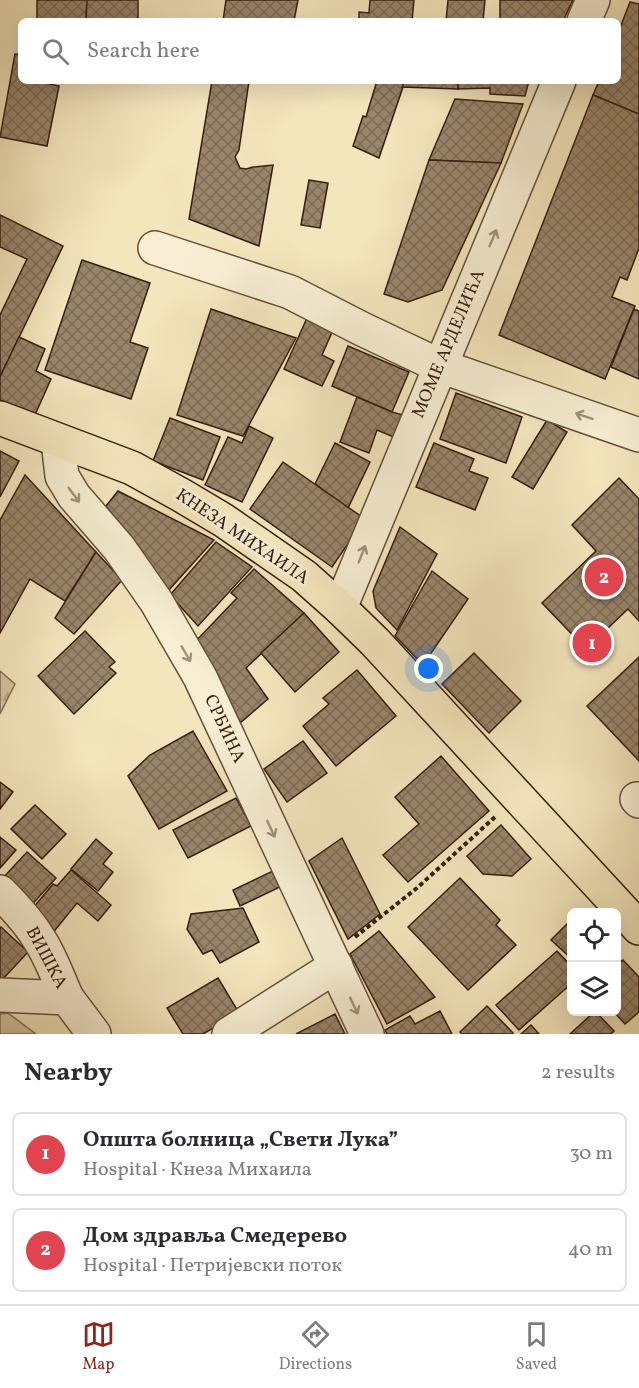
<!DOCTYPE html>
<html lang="en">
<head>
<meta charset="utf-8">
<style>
  :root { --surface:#fff; --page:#f7f7f7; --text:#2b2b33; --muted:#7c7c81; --line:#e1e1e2; --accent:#8f2418 }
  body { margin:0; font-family:Vollkorn,serif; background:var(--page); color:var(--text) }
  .controls { position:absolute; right:18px; bottom:18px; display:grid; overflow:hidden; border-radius:9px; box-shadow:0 6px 24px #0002 }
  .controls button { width:54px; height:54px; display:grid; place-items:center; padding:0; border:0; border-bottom:2px solid var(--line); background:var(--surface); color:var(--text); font:30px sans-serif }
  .you { position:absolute; left:429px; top:669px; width:21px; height:21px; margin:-15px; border:4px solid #fff; border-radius:50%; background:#1a73e8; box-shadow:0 0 0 9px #1a73e833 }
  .badge { display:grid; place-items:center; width:39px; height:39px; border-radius:50%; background:var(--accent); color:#fff; font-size:20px; font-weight:700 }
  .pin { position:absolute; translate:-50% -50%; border:3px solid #fff; box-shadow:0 2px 6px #0006 }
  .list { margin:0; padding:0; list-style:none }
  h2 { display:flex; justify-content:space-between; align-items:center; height:78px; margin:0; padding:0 24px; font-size:26px }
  h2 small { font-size:20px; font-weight:400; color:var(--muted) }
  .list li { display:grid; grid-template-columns:39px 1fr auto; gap:18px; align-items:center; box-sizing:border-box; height:84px; margin:0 12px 12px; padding:0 12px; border:2px solid var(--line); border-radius:9px }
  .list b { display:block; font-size:22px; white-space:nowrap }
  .list p { margin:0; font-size:20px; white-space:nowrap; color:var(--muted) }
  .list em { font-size:20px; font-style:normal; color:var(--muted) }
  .icon { flex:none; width:33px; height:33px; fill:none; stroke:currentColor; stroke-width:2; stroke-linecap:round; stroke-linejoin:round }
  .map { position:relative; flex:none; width:639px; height:1034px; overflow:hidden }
  .search { position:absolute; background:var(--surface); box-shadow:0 6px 24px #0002; left:18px; right:18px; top:18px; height:66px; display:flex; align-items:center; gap:15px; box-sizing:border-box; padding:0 21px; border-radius:9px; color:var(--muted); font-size:22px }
  .sheet { height:270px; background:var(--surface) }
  nav { display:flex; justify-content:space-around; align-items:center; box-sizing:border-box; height:84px; border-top:2px solid var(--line); background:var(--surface); font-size:16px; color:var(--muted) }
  nav a { display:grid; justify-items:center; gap:3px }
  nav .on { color:var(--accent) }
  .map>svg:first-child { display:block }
  .grass { fill:#d3c39f; stroke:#847058; stroke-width:1.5 }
  .forest { fill:url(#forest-firs); stroke:#847058; stroke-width:1.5 }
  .building { fill:url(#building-cross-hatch); stroke:#361e12; stroke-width:1.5 }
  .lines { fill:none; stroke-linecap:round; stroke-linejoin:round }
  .minor-casing { stroke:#65503c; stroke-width:36 }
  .major-casing { stroke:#361e12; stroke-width:36 }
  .path { stroke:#361e12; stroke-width:4; stroke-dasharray:4.5 3; stroke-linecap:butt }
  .minor { stroke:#f7eed3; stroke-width:33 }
  .major { stroke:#f3e5bc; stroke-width:33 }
  .oneway { stroke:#a0907c }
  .labels { text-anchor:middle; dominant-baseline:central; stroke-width:6; stroke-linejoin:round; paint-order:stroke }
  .street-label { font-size:18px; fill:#361e12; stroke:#f7eed3 }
</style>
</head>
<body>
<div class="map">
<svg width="639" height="1034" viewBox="0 0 639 1034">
  <defs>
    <pattern id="forest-firs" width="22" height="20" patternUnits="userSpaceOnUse" patternTransform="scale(1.5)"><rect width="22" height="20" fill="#d3c39f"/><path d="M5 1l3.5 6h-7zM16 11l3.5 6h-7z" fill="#b6a788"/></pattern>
    <pattern id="building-cross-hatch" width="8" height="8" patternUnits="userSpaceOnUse" patternTransform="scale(1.5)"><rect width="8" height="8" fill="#98856a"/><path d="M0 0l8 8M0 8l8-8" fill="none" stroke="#7d6c56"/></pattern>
  </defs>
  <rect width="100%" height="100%" fill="#f3e5bc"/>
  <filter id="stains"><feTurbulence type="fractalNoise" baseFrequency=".00333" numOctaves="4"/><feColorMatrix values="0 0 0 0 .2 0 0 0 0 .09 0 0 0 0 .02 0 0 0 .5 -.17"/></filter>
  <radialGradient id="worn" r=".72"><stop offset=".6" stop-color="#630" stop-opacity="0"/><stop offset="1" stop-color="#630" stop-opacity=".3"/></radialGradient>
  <path class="grass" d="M 8,1013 L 36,1034 L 0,1034 L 0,1014 Z"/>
  <path class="forest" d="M 0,671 L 15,684 L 0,714 Z"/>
  <g class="building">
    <path d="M 37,0 L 87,0 L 86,21 L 37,21 Z"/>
    <path d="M 87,0 L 138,0 L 138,21 L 86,21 Z"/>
    <path d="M 226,0 L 298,0 L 294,21 L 223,21 Z"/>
    <path d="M 370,0 L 414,0 L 412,21 L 359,21 L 359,12 L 369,13 Z"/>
    <path d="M 448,0 L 485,0 L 483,21 L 446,21 Z"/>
    <path d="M 500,0 L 573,0 L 563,21 L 500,21 Z"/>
    <path d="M 630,2 L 639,4 L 639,114 L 593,95 L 599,81 L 618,81 L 618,33 Z"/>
    <path d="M 15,54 L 21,55 L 21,81 L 41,81 L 41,82 L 59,86 L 47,146 L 0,137 Z"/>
    <path d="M 212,81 L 249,81 L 239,150 L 235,157 L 240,168 L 246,169 L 253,167 L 273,165 L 259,246 L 189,219 Z"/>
    <path d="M 377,81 L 405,81 L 379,158 L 353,146 L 363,116 L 366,117 Z"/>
    <path d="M 405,81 L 458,81 L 458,89 L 402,87 Z"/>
    <path d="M 458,81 L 529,81 L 525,96 L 490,94 L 490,88 L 458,89 Z"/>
    <path d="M 593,95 L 639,114 L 639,248 L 627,280 L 620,277 L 612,297 L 635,306 L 605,379 L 499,335 Z"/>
    <path d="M 455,99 L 523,104 L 501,163 L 429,160 Z"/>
    <path d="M 429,160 L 501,163 L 442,290 L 408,302 L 384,294 Z"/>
    <path d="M 309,180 L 328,183 L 320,228 L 301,225 Z"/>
    <path d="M 0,215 L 63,246 L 0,377 L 0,315 L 27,259 L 0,247 Z"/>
    <path d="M 82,260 L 150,283 L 130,342 L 148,348 L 131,399 L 45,370 Z"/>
    <path d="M 211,309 L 296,338 L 243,436 L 177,415 Z"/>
    <path d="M 634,309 L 639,311 L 639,379 L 611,367 Z"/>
    <path d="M 307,318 L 333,330 L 322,355 L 334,361 L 322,386 L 284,369 Z"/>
    <path d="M 19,337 L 45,349 L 36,371 L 51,379 L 34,417 L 0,400 L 0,377 Z"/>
    <path d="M 348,346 L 409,372 L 392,412 L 332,386 Z"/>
    <path d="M 456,393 L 522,417 L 506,463 L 440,439 Z"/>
    <path d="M 357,397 L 392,412 L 410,417 L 401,440 L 377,430 L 369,453 L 340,442 Z"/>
    <path d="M 170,418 L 220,437 L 203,480 L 153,461 Z"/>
    <path d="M 547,420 L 567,432 L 533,489 L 512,477 Z"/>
    <path d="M 249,426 L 273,438 L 242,502 L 205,485 L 228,437 L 242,443 Z"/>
    <path d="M 335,443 L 370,462 L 348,508 L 315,484 Z"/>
    <path d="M 434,443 L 474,459 L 469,471 L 488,478 L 475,510 L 416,487 Z"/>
    <path d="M 0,451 L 19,461 L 0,497 Z"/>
    <path d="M 283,462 L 365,519 L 332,567 L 250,509 Z"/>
    <path d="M 25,475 L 96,552 L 65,601 L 30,579 L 0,633 L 0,520 Z"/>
    <path d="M 619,478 L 639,499 L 639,621 L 628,609 L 586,649 L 542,603 L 596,551 L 572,525 Z"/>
    <path d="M 118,491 L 214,540 L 168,591 L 106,506 Z"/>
    <path d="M 400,527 L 437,554 L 397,630 L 376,608 L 373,591 Z"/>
    <path d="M 216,542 L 252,567 L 198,626 L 170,595 Z"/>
    <path d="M 96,552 L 122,580 L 74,634 L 55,618 Z"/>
    <path d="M 254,569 L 304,613 L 246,668 L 268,699 L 240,723 L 193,644 L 237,598 L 231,593 Z"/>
    <path d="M 432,571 L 468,599 L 423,665 L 395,636 Z"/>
    <path d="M 304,613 L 339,652 L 295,692 L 261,653 Z"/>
    <path d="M 85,631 L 115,662 L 109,667 L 116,673 L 74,714 L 38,676 Z"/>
    <path d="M 474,653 L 521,701 L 489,733 L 442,684 Z"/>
    <path d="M 639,657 L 639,761 L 587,706 Z"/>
    <path d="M 357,670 L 396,716 L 336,766 L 303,726 L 329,704 L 323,698 Z"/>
    <path d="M 193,731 L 227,791 L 159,829 L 128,776 L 150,755 Z"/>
    <path d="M 303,741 L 327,773 L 287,802 L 264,769 Z"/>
    <path d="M 441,756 L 489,811 L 408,882 L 383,855 L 419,824 L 395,797 Z"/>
    <path d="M 0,782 L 13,792 L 0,809 Z"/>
    <path d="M 236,798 L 251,826 L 188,858 L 173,830 Z"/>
    <path d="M 35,805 L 66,834 L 42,859 L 11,829 Z"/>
    <path d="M 501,825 L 531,859 L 512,876 L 483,874 L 467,856 Z"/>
    <path d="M 0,837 L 16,850 L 0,868 Z"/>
    <path d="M 342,838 L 380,914 L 348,939 L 309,861 Z"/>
    <path d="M 96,839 L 112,853 L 103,864 L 113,872 L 98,891 L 71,869 Z"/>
    <path d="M 27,852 L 56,878 L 27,910 L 0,881 Z"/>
    <path d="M 71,870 L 111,905 L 98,921 L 77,903 L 52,934 L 28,914 L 53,884 L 57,886 Z"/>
    <path d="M 275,870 L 282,886 L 240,906 L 233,890 Z"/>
    <path d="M 460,878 L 500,920 L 496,925 L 516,945 L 468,990 L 408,927 Z"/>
    <path d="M 243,908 L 259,942 L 220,963 L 212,950 L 203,954 L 187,929 L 191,914 Z"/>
    <path d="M 572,919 L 572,959 L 551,940 Z"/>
    <path d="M 1,927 L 28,952 L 2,980 L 0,978 L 0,929 Z"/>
    <path d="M 379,931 L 435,997 L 387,1024 L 350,954 Z"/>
    <path d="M 557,951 L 572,967 L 572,983 L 519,1030 L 496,1005 Z"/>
    <path d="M 623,960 L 639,977 L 639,1012 L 625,1024 L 614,1012 L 616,1012 L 616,965 Z"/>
    <path d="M 218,978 L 239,1013 L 203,1034 L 183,1034 L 167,1008 Z"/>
    <path d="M 487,1006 L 513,1033 L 513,1034 L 462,1034 L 460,1032 Z"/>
    <path d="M 440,1011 L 452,1034 L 387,1034 L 385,1030 L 410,1016 L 415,1024 Z"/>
    <path d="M 594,1012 L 596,1012 L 614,1031 L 611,1034 L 570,1034 Z"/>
    <path d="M 335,1014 L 345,1034 L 296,1034 Z"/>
    <path d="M 531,1025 L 539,1034 L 521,1034 Z"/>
  </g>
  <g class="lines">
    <g class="minor-casing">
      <g id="minor">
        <path d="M 584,21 L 593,0"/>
        <path d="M 155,248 L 290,292 L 362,329 L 440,366 L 639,435"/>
        <path d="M 58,441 L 62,476 L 74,496 L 119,548 L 156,601 L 200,677 L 367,1034"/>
        <path d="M 340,608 L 559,81"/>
        <path d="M 637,799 L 639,801"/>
        <path d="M 0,892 C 14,906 29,922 39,939 C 51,957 58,978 67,998"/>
        <path d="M 0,995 L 67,998 L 94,1034"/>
        <path d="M 229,1034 L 336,966"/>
      </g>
    </g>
    <g class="major-casing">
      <path id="major" d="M 0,418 L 132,468 L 181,495 L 223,520 L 304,576 L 340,608 L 375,642 L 639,928"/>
    </g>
    <path class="path" d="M 355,937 L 417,888 L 495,817"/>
    <use href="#minor" class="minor"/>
    <use href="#major" class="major"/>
  </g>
  <defs><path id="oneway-shaft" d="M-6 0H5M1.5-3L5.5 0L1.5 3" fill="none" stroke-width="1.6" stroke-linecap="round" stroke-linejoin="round" transform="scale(1.5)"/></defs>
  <g class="oneway">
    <use href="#oneway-shaft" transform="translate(493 238) rotate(-67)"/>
    <use href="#oneway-shaft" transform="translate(584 416) rotate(-161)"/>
    <use href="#oneway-shaft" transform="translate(74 495) rotate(53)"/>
    <use href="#oneway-shaft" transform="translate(362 554) rotate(-68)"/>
    <use href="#oneway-shaft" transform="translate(186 654) rotate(60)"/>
    <use href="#oneway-shaft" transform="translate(271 829) rotate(65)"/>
    <use href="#oneway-shaft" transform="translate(354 1006) rotate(65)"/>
  </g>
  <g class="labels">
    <g class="street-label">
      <text transform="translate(449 344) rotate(-67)">МОМЕ АРДЕЛИЋА</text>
      <text transform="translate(242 537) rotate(34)">КНЕЗА МИХАИЛА</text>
      <text transform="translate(224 729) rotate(65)">СРБИНА</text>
      <text transform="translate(46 958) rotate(62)">ВИШКА</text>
    </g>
  </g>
  <rect width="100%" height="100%" filter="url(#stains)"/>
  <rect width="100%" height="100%" fill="url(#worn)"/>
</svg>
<div class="controls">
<button><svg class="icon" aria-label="locate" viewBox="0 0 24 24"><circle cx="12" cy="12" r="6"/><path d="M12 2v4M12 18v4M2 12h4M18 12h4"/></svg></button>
<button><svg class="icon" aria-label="layers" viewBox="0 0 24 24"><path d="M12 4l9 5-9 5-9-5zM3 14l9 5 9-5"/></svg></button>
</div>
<div class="you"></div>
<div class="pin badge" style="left:592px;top:643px;background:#e0444e">1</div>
<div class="pin badge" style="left:604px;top:577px;background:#e0444e">2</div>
<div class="search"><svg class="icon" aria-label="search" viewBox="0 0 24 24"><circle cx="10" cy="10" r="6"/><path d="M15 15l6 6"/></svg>Search here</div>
</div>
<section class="sheet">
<h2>Nearby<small>2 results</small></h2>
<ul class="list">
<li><span class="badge" style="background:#e0444e">1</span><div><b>Општа болница „Свети Лука”</b><p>Hospital · Кнеза Михаила</p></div><em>30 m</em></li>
<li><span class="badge" style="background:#e0444e">2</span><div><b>Дом здравља Смедерево</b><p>Hospital · Петријевски поток</p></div><em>40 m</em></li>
</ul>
</section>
<nav>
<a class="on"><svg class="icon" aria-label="map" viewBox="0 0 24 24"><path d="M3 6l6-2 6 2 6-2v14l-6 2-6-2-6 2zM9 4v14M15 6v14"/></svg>Map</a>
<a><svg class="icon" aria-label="directions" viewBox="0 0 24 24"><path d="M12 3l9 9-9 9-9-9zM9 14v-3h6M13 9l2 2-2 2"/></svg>Directions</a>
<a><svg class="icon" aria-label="saved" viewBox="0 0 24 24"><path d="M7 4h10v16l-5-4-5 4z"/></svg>Saved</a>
</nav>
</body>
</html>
